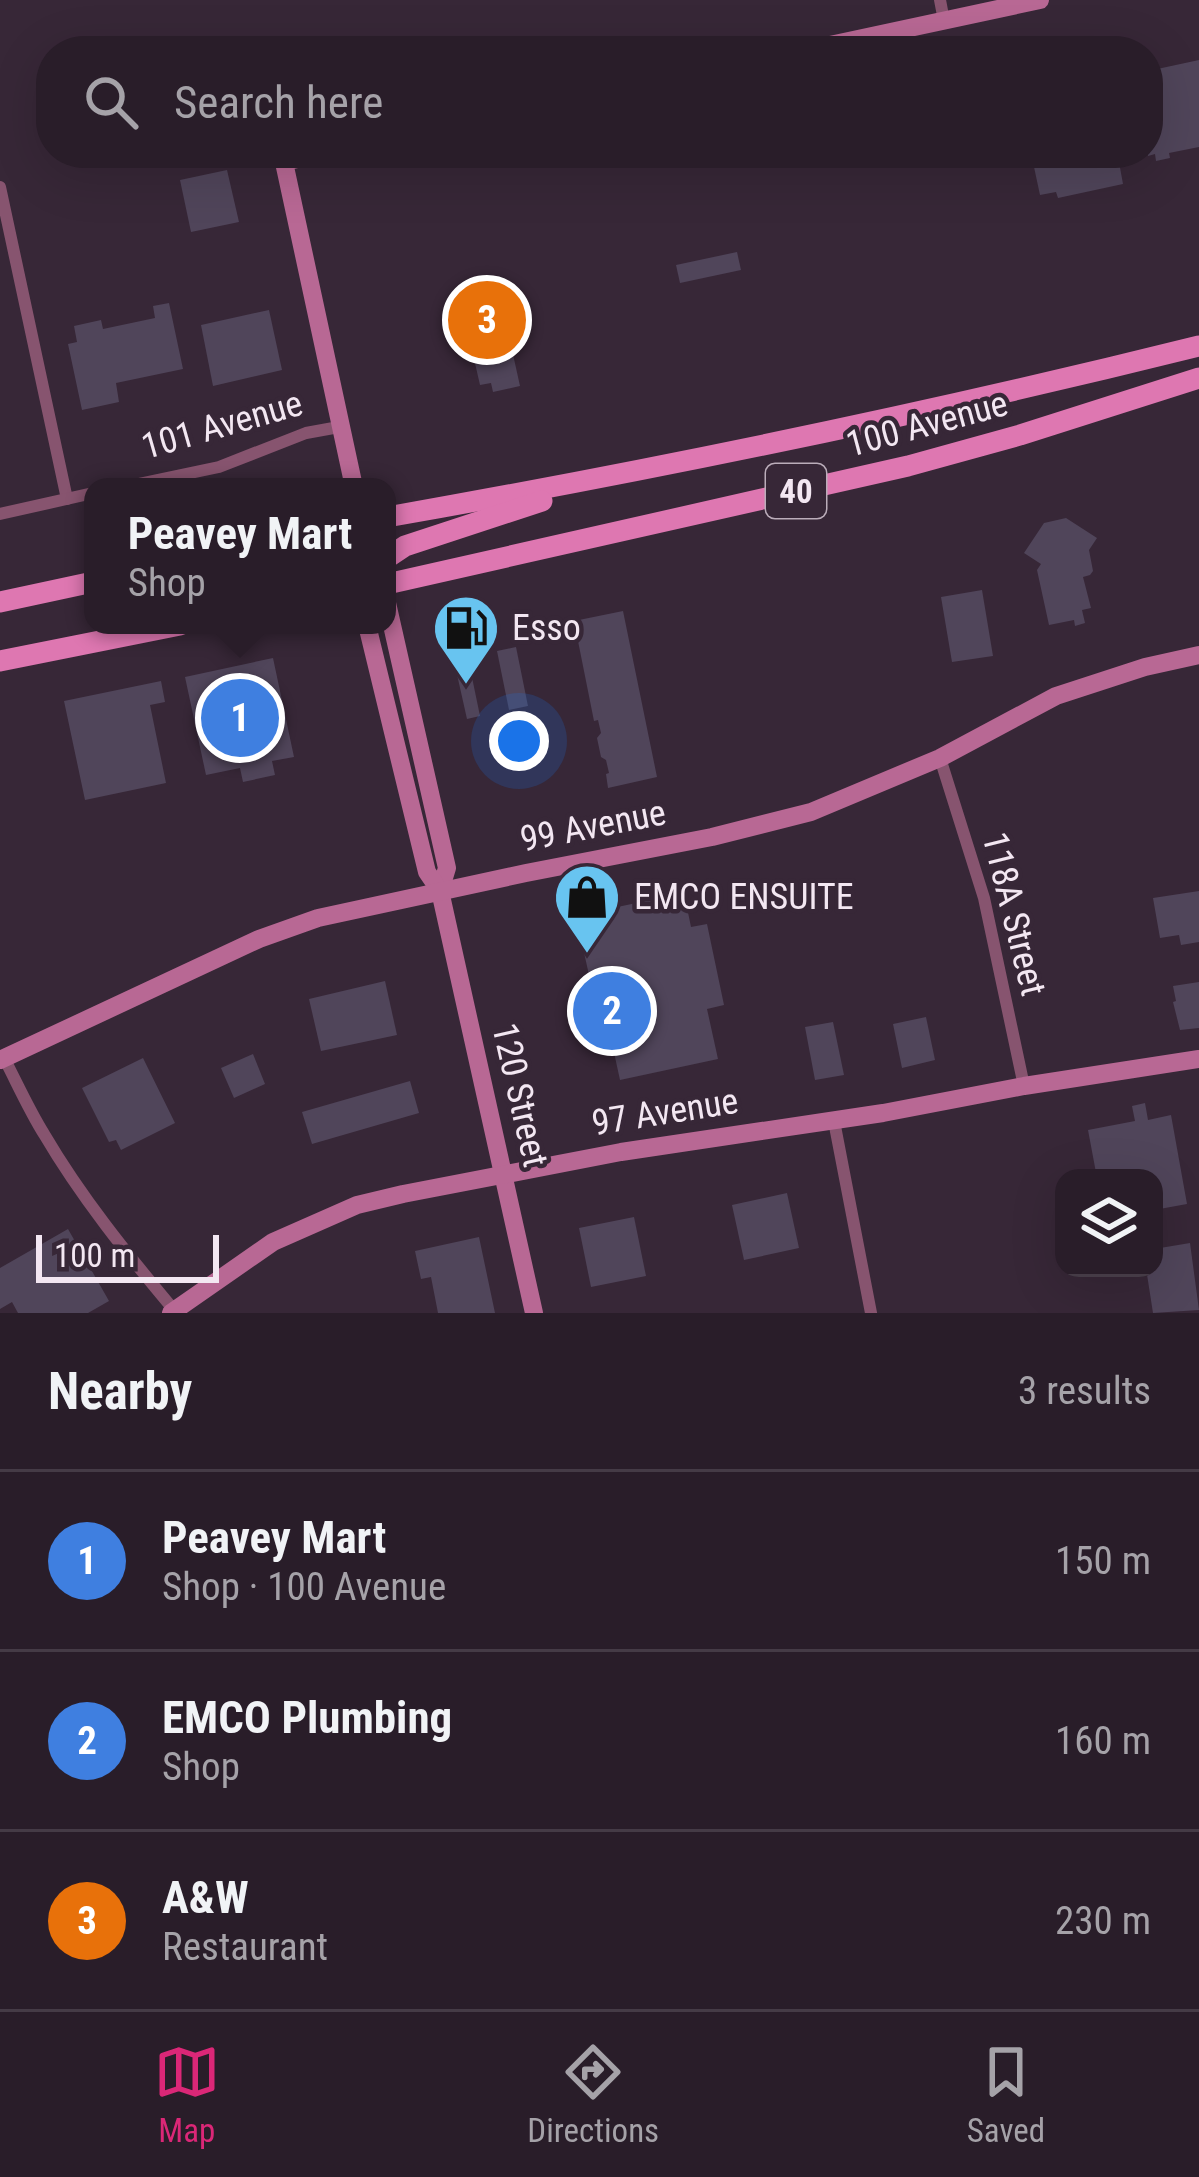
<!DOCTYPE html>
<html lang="en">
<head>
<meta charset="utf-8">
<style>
  :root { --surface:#291d29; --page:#352a35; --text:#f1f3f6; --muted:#a5a2a8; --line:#453b46; --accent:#db2777 }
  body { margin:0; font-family:"Roboto Condensed",sans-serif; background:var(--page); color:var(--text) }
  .controls { position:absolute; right:36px; bottom:36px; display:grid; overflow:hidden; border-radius:24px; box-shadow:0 12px 48px #0002 }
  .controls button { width:108px; height:108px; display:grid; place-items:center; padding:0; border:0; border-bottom:3px solid var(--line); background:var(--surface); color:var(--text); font:60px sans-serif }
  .scale { position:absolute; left:36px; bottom:30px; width:183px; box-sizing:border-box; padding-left:12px; border:6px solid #f3e7f2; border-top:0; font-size:33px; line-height:42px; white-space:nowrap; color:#f3e7f2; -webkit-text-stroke:9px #372737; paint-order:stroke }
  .you { position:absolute; left:519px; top:741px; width:42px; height:42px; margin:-30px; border:9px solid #fff; border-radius:50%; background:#1a73e8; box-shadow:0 0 0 18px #1a73e833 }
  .badge { display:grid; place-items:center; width:78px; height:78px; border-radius:50%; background:var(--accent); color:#fff; font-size:39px; font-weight:700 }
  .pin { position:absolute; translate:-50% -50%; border:6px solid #fff; box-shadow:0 3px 12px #0006 }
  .popup { position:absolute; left:84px; top:478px; width:312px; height:156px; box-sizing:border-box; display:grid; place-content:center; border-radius:24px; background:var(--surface); filter:drop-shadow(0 3px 9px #0005); font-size:39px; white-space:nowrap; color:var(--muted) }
  .popup b { font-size:45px; color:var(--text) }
  .popup::after { content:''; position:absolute; left:50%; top:100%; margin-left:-24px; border:24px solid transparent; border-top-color:var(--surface) }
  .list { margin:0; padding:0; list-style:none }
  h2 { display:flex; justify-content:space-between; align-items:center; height:156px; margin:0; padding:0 48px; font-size:51px }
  h2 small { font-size:39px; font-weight:400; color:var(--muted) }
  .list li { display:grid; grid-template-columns:78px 1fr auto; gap:36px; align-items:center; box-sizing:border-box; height:180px; padding:0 48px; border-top:3px solid var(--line) }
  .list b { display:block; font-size:45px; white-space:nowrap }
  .list p { margin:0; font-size:39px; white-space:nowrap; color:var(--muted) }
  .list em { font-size:39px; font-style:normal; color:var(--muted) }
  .icon { flex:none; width:66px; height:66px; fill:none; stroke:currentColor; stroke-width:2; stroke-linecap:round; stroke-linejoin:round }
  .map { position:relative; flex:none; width:1199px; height:1313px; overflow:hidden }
  .search { position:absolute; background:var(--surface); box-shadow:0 12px 48px #0002; left:36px; right:36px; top:36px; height:132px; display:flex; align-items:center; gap:30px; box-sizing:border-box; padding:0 42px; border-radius:48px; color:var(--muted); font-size:45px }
  .sheet { height:696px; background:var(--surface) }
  nav { display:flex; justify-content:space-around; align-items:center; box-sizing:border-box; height:168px; border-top:3px solid var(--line); background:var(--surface); font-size:33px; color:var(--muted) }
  nav a { display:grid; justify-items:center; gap:6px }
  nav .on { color:var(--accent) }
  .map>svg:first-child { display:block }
  .building { fill:#50455a }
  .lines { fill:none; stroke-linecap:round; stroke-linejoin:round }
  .street { stroke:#87546f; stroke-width:12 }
  .secondary { stroke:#b86894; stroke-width:18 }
  .primary { stroke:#de77b1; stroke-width:21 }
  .labels { text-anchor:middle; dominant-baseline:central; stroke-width:9; stroke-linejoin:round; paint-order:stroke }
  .shield { fill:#372737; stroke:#bbadba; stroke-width:3 }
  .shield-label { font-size:33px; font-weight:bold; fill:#f3e7f2 }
  .street-label { font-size:36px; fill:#f3e7f2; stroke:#372737 }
  .poi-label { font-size:36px; fill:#f3e7f2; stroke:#372737; text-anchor:start }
</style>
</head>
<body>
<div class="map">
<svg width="1199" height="1313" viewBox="0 0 1199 1313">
  <rect width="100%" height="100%" fill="#372737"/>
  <g class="building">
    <path d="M 1199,60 L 1199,147 L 1169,153 L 1170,158 L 1156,161 L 1155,154 L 1148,156 L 1148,71 Z"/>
    <path d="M 1031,153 L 1142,153 L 1142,157 L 1119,162 L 1123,184 L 1058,198 L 1056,192 L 1040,195 Z"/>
    <path d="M 227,170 L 239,222 L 191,232 L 180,180 Z"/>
    <path d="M 737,252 L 741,270 L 680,283 L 676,265 Z"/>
    <path d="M 501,300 L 520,386 L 493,392 L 491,383 L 480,385 L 469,337 L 476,335 L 469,307 Z"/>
    <path d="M 169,303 L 183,369 L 116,383 L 119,402 L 82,410 L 68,344 L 77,342 L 74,326 L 101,320 L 103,329 L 155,318 L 153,306 Z"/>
    <path d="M 269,310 L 282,370 L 213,386 L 201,325 Z"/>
    <path d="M 1066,518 L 1097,538 L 1089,550 L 1093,571 L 1090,575 L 1083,577 L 1091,608 L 1082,610 L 1085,623 L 1075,626 L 1074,620 L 1049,625 L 1037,570 L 1041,564 L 1024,553 L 1044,523 Z"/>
    <path d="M 982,590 L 993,656 L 952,662 L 941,597 Z"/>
    <path d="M 623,611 L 657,777 L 608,788 L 606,774 L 609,773 L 606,760 L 601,757 L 597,738 L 601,733 L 598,720 L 594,721 L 574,621 Z"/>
    <path d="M 516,647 L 528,706 L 509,710 L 497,651 Z"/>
    <path d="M 273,658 L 294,757 L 272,761 L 275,775 L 243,782 L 240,768 L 206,775 L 185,677 Z"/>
    <path d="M 468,658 L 480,716 L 467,719 L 454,661 Z"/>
    <path d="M 161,681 L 165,702 L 150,705 L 166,783 L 85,800 L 64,701 Z"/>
    <path d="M 1199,891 L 1199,942 L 1181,945 L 1179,935 L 1160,938 L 1153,898 Z"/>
    <path d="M 684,893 L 691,927 L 707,924 L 724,1005 L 707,1009 L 718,1059 L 620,1080 L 597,974 L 589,975 L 581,939 L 589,937 L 584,914 Z"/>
    <path d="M 385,981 L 397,1035 L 321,1051 L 309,999 Z"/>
    <path d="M 1199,982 L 1199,1028 L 1180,1030 L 1173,1002 L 1176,1001 L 1173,986 Z"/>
    <path d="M 926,1017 L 935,1060 L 902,1068 L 893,1024 Z"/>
    <path d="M 833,1022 L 844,1075 L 815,1080 L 805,1027 Z"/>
    <path d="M 253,1054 L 265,1084 L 234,1098 L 221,1068 Z"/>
    <path d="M 143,1058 L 175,1123 L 121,1150 L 116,1140 L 109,1142 L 82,1088 Z"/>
    <path d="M 410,1081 L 419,1113 L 312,1144 L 302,1112 Z"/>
    <path d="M 1145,1103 L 1148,1120 L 1171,1115 L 1187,1204 L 1154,1210 L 1154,1178 L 1097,1178 L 1088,1130 L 1135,1121 L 1132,1106 Z"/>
    <path d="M 787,1193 L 799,1248 L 744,1260 L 732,1205 Z"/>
    <path d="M 634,1217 L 646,1276 L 591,1287 L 579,1228 Z"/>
    <path d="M 68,1229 L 109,1301 L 88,1313 L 18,1313 L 12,1302 L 0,1309 L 0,1268 Z"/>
    <path d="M 479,1237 L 495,1313 L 438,1313 L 431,1277 L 421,1279 L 415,1251 Z"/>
    <path d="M 1190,1243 L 1199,1310 L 1153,1313 L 1146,1268 L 1154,1268 L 1154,1249 Z"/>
  </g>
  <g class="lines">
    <g class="street">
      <path d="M 940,0 L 944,21"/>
      <path d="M 0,187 L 67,499"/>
      <path d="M 124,487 L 219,467 L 306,433 L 339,427"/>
      <path d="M 0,514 L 93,493"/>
      <path d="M 940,758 L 984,898 L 1024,1086"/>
      <path d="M 4,1058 C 17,1083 29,1110 44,1134 C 81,1197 127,1254 174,1310"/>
      <path d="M 834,1121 L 871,1313"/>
    </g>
    <g class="secondary">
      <path d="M 802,51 L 1040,0"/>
      <path d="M 282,153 L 354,487"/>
      <path d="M 284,162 L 324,153"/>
      <path d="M 387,603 L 447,868 L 440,891"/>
      <path d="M 367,625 L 427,872 L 440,891 L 534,1313"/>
      <path d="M 0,1060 L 259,939 L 318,918 L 526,873 L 712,837 L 811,812 L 940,758 L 1056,696 L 1145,667 L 1199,655"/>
      <path d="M 171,1313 L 273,1242 L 357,1205 L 403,1194 L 621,1152 L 883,1113 L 1024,1086 L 1199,1059"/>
    </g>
    <g class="primary">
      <path d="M 387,517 C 659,469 930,413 1199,346"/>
      <path d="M 387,558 L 405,546 L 542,501"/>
      <path d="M 387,584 L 908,466 L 1020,435 L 1199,378"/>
      <path d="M 0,602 L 93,582"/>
      <path d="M 0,661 L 180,625"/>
    </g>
  </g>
  <defs>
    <g id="fuel-pin" transform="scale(3.45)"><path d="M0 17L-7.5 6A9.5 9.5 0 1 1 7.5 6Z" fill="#68c4f0" stroke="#372737"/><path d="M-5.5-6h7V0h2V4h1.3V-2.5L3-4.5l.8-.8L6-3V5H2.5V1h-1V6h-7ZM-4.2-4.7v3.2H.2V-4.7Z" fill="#111"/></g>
    <g id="shop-pin" transform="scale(3.45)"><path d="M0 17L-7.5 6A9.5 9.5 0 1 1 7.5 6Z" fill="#68c4f0" stroke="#372737"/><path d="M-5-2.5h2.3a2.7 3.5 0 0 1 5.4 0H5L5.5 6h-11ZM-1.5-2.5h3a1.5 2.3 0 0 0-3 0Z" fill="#111"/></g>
  </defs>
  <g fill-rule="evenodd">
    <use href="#fuel-pin" x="466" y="628"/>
    <use href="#shop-pin" x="587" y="897"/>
  </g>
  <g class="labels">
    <rect class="shield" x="766" y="464" width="60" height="54" rx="9"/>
    <g class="shield-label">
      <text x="796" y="491">40</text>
    </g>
    <g class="street-label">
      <text transform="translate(927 424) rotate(-15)">100 Avenue</text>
      <text transform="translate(222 425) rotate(-16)">101 Avenue</text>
      <text transform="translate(593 826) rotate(-11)">99 Avenue</text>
      <text transform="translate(1014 914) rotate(76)">118A Street</text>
      <text transform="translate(520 1095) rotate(77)">120 Street</text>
      <text transform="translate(665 1112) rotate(-9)">97 Avenue</text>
    </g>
    <g class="poi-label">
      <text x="512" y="628">Esso</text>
      <text x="634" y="897">EMCO ENSUITE</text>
    </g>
  </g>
</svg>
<div class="controls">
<button><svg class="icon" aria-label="layers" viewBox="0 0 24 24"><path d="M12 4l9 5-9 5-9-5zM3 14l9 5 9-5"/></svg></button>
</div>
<div class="scale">100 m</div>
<div class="you"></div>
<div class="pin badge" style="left:240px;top:718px;background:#3f7fe0">1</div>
<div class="popup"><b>Peavey Mart</b>Shop</div>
<div class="pin badge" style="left:612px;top:1011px;background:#3f7fe0">2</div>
<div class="pin badge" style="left:487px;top:320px;background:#e8710a">3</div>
<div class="search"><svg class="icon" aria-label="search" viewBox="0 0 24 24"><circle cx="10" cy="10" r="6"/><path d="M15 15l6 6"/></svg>Search here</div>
</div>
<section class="sheet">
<h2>Nearby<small>3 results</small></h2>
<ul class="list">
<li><span class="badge" style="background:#3f7fe0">1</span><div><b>Peavey Mart</b><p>Shop · 100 Avenue</p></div><em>150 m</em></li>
<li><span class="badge" style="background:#3f7fe0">2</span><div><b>EMCO Plumbing</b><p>Shop</p></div><em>160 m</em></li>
<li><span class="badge" style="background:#e8710a">3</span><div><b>A&amp;W</b><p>Restaurant</p></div><em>230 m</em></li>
</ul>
</section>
<nav>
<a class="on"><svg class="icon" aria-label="map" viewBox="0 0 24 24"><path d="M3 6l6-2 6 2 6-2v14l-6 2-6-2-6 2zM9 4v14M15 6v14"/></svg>Map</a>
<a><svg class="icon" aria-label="directions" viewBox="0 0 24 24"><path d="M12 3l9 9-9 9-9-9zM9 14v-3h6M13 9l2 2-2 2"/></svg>Directions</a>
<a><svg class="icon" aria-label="saved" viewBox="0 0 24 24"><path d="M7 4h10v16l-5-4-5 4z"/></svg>Saved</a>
</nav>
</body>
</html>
